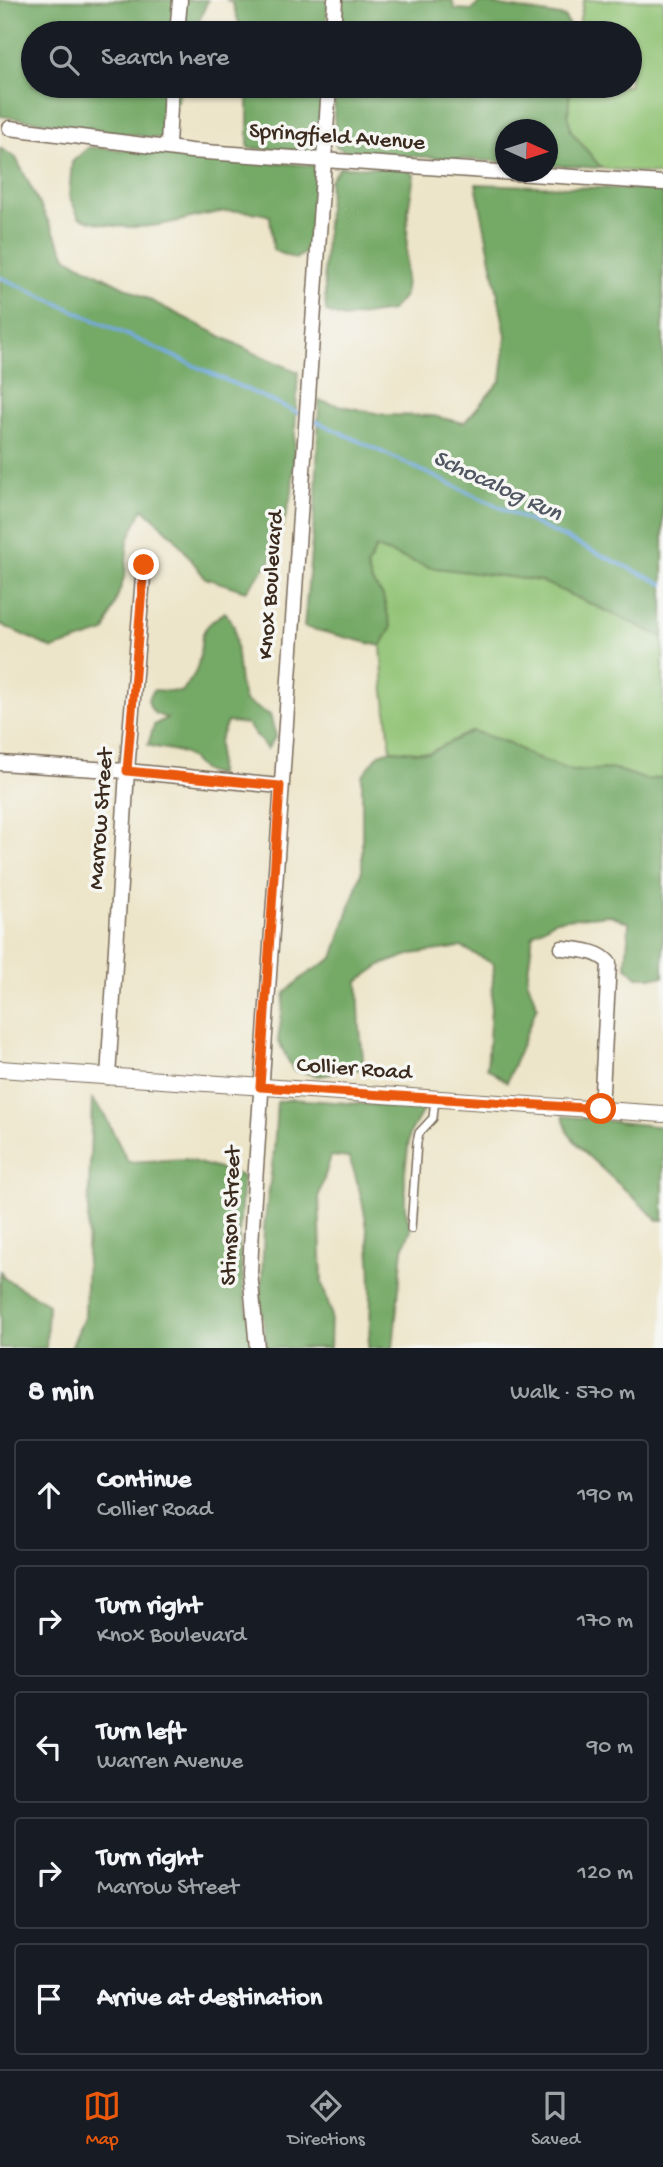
<!DOCTYPE html>
<html lang="en">
<head>
<meta charset="utf-8">
<style>
  :root { --surface:#171b24; --page:#20242c; --text:#f1f3f6; --muted:#9ea1a6; --line:#363941; --accent:#ea580c }
  body { margin:0; font-family:"Gochi Hand",sans-serif; background:var(--page); color:var(--text) }
  .compass { position:absolute; left:495px; top:119px; width:63px; height:63px; border-radius:50%; background:var(--surface); box-shadow:0 2px 5px #0004; rotate:93deg }
  .stop { position:absolute; width:21px; height:21px; margin:-16px; border:5px solid #ea580c; border-radius:50%; background:#fff }
  .stop.end { background:#ea580c; border-color:#fff; box-shadow:0 2px 7px #0008 }
  .list { margin:0; padding:0; list-style:none }
  h2 { display:flex; justify-content:space-between; align-items:center; height:91px; margin:0; padding:0 28px; font-size:30px }
  h2 small { font-size:23px; font-weight:400; color:var(--muted) }
  .list li { display:grid; grid-template-columns:46px 1fr auto; gap:21px; align-items:center; box-sizing:border-box; height:112px; margin:0 14px 14px; padding:0 14px; border:2px solid var(--line); border-radius:7px }
  .list b { display:block; font-size:26px; white-space:nowrap }
  .list p { margin:0; font-size:23px; white-space:nowrap; color:var(--muted) }
  .list em { font-size:23px; font-style:normal; color:var(--muted) }
  .icon { flex:none; width:38px; height:38px; fill:none; stroke:currentColor; stroke-width:2; stroke-linecap:round; stroke-linejoin:round }
  .map { position:relative; flex:none; width:663px; height:1348px; overflow:hidden }
  .search { position:absolute; background:var(--surface); box-shadow:0 2px 5px #0004; left:21px; right:21px; top:21px; height:77px; display:flex; align-items:center; gap:18px; box-sizing:border-box; padding:0 24px; border-radius:38px; color:var(--muted); font-size:26px }
  .sheet { height:721px; background:var(--surface) }
  nav { display:flex; justify-content:space-around; align-items:center; box-sizing:border-box; height:98px; border-top:2px solid var(--line); background:var(--surface); font-size:19px; color:var(--muted) }
  nav a { display:grid; justify-items:center; gap:4px }
  nav .on { color:var(--accent) }
  .map>svg:first-child { display:block }
  .green { fill:#91c374; stroke:#667649; stroke-width:2 }
  .forest { fill:#74a966; stroke:#586a42; stroke-width:2 }
  .lines { fill:none; stroke-linecap:round; stroke-linejoin:round }
  .stream { stroke:#76abe3; stroke-width:3.5 }
  .service-casing { stroke:#796b5a; stroke-width:10 }
  .minor-casing { stroke:#796b5a; stroke-width:17 }
  .tertiary-casing { stroke:#796b5a; stroke-width:18 }
  .service { stroke:#fff; stroke-width:7 }
  .minor { stroke:#fff; stroke-width:14 }
  .tertiary { stroke:#fff; stroke-width:16 }
  .route { stroke:#ea580c; stroke-width:9 }
  .labels { text-anchor:middle; dominant-baseline:central; stroke-width:7; stroke-linejoin:round; paint-order:stroke }
  .street-label { font-size:23px; fill:#3b2a1e; stroke:#f6f6f2 }
  .water-label { font-size:24px; font-style:italic; fill:#505763; stroke:#f6f6f2 }
</style>
</head>
<body>
<div class="map">
<svg width="663" height="1348" viewBox="0 0 663 1348">
  <rect width="100%" height="100%" fill="#f6f6f2"/>
  <filter id="ink" filterUnits="userSpaceOnUse"><feTurbulence type="fractalNoise" baseFrequency=".0143" numOctaves="2"/><feDisplacementMap in="SourceGraphic" scale="14" xChannelSelector="R" yChannelSelector="G"/><feConvolveMatrix kernelMatrix="1 2 1 2 8 2 1 2 1" color-interpolation-filters="sRGB"/></filter>
  <filter id="wash" filterUnits="userSpaceOnUse"><feTurbulence type="fractalNoise" baseFrequency=".00686" numOctaves="4" result="noise"/><feDisplacementMap in="SourceGraphic" scale="28" xChannelSelector="R" yChannelSelector="G"/><feGaussianBlur stdDeviation="1.57" result="paint"/><feColorMatrix in="noise" values="0 0 0 0 0 0 0 0 0 0 0 0 0 0 0 0 0 1.4 0 .05"/><feComposite in="paint" operator="in"/></filter>
  <g filter="url(#wash)">
    <rect width="100%" height="100%" fill="#ede5c9"/>
    <g class="green">
      <path d="M 584,0 L 663,0 L 663,175 L 601,168 L 571,131 L 568,115 L 570,86 L 630,86 L 630,33 L 577,33 Z"/>
      <path d="M 376,548 L 428,567 L 541,581 L 663,637 L 663,777 L 647,780 L 615,769 L 573,771 L 535,758 L 509,743 L 472,731 L 429,753 L 391,750 L 384,692 L 381,646 L 391,628 L 383,597 L 372,582 L 367,567 Z"/>
    </g>
    <g class="forest">
      <path d="M 0,0 L 208,0 L 194,33 L 33,33 L 33,86 L 182,86 L 163,139 L 0,116 Z"/>
      <path d="M 226,0 L 328,0 L 326,33 L 242,33 L 232,2 Z"/>
      <path d="M 343,0 L 452,0 L 455,9 L 472,10 L 480,2 L 565,17 L 572,33 L 341,33 Z"/>
      <path d="M 248,86 L 322,86 L 317,152 L 248,148 Z"/>
      <path d="M 336,86 L 570,86 L 568,115 L 571,131 L 601,168 L 548,165 L 548,130 L 505,130 L 505,162 L 346,152 L 336,146 L 334,113 Z"/>
      <path d="M 89,147 L 317,166 L 310,250 L 295,259 L 273,250 L 270,216 C 228,203 199,218 159,225 C 132,229 105,227 79,217 L 69,196 L 72,162 Z"/>
      <path d="M 0,148 L 16,158 L 67,258 L 252,352 L 298,372 L 292,493 L 274,556 L 246,591 L 205,578 L 174,537 L 143,508 L 128,540 L 125,575 L 105,632 L 53,649 L 0,624 Z"/>
      <path d="M 340,167 L 407,168 L 414,175 L 408,211 L 405,295 L 391,311 L 344,318 L 326,312 L 324,269 L 330,180 Z"/>
      <path d="M 476,184 L 663,190 L 663,637 L 541,581 L 428,567 L 376,548 L 367,567 L 372,582 L 383,596 L 391,628 L 381,646 L 304,627 L 316,498 L 319,401 L 385,415 L 433,416 L 464,423 L 501,380 L 506,336 Z"/>
      <path d="M 225,612 L 234,626 L 240,683 L 245,701 L 270,715 L 276,736 L 267,749 L 247,724 L 227,722 L 219,741 L 218,775 C 198,773 200,764 186,755 C 176,749 159,749 148,745 L 154,725 L 167,718 C 154,714 151,713 148,699 L 154,690 L 182,692 C 186,685 195,676 197,668 C 206,638 192,633 225,612 Z"/>
      <path d="M 472,731 L 509,743 L 535,758 L 573,771 L 615,769 L 647,780 L 663,777 L 663,977 L 637,977 L 626,966 L 629,923 L 610,915 L 556,920 L 533,934 L 527,979 L 537,1006 L 507,1082 L 487,1068 L 494,964 L 462,947 L 412,954 L 381,965 L 358,981 L 360,1028 L 364,1068 L 319,1076 L 293,1070 L 278,1040 L 285,993 L 304,976 L 333,958 L 362,870 L 362,776 L 379,754 L 391,750 L 429,753 Z"/>
      <path d="M 92,1099 L 104,1114 L 128,1162 L 185,1159 L 243,1176 L 239,1236 L 244,1293 L 254,1348 L 71,1348 L 85,1315 Z"/>
      <path d="M 292,1099 L 403,1107 L 423,1110 L 410,1133 L 405,1171 L 405,1208 L 411,1229 L 403,1249 L 393,1348 L 368,1348 C 374,1285 373,1218 349,1158 L 331,1156 L 319,1195 L 322,1283 L 331,1313 L 330,1348 L 267,1348 L 261,1305 L 264,1228 L 274,1151 L 277,1102 Z"/>
      <path d="M 563,1116 L 663,1127 L 663,1220 L 658,1220 L 586,1154 L 568,1133 Z"/>
      <path d="M 0,1270 L 4,1278 L 48,1304 L 46,1348 L 0,1348 Z"/>
    </g>
    <g class="lines">
      <g class="stream">
        <path d="M 0,277 L 298,413"/>
        <path d="M 316,421 L 663,584"/>
      </g>
    </g>
  </g>
  <g filter="url(#ink)">
    <g class="lines">
      <g class="service-casing">
        <path id="service" d="M 411,1229 L 417,1142 L 419,1133 L 433,1118 L 435,1099"/>
      </g>
      <g class="minor-casing">
        <g id="minor">
          <path d="M 177,33 L 180,0"/>
          <path d="M 333,33 L 335,0"/>
          <path d="M 10,128 L 191,151 L 663,183"/>
          <path d="M 168,146 L 171,86"/>
          <path d="M 0,763 L 127,771 L 280,786"/>
          <path d="M 562,948 C 578,950 598,950 609,963 L 601,1109"/>
          <path d="M 108,1077 L 127,771 L 144,565"/>
          <path d="M 257,1348 L 250,1272 L 252,1227 L 329,86"/>
        </g>
      </g>
      <g class="tertiary-casing">
        <path id="tertiary" d="M 0,1069 L 663,1114"/>
      </g>
      <use href="#service" class="service"/>
      <use href="#minor" class="minor"/>
      <use href="#tertiary" class="tertiary"/>
    </g>
  </g>
  <g class="lines" filter="url(#ink)">
    <path class="route" d="M 144,565 L 127,771 L 280,786 L 260,1087 L 601,1109"/>
  </g>
  <g class="labels">
    <g class="street-label">
      <text transform="translate(337 138) rotate(4)">Springfield Avenue</text>
      <text transform="translate(272 585) rotate(-86)">Knox Boulevard</text>
      <text transform="translate(102 819) rotate(-86)">Marrow Street</text>
      <text transform="translate(354 1070) rotate(4)">Collier Road</text>
      <text transform="translate(232 1216) rotate(-88)">Stimson Street</text>
    </g>
    <g class="water-label">
      <text transform="translate(497 487) rotate(25)">Schocalog Run</text>
    </g>
  </g>
</svg>
<svg class="compass" viewBox="-18 -18 36 36"><path d="M0-13l5 13h-10z" fill="#e53935"/><path d="M0 13l5-13h-10z" fill="#9ea1a6"/></svg>
<div class="stop" style="left:601px;top:1109px"></div>
<div class="stop end" style="left:144px;top:565px"></div>
<div class="search"><svg class="icon" aria-label="search" viewBox="0 0 24 24"><circle cx="10" cy="10" r="6"/><path d="M15 15l6 6"/></svg>Search here</div>
</div>
<section class="sheet">
<h2>8 min<small>Walk · 570 m</small></h2>
<ul class="list">
<li><svg class="icon" aria-label="ahead" viewBox="0 0 24 24"><path d="M12 20V5M6 11l6-6 6 6"/></svg><div><b>Continue</b><p>Collier Road</p></div><em>190 m</em></li>
<li><svg class="icon" aria-label="right" viewBox="0 0 24 24"><path d="M7 20v-9h11M14 6l5 5-5 5"/></svg><div><b>Turn right</b><p>Knox Boulevard</p></div><em>170 m</em></li>
<li><svg class="icon" aria-label="left" viewBox="0 0 24 24"><path d="M17 20v-9H6M10 6l-5 5 5 5"/></svg><div><b>Turn left</b><p>Warren Avenue</p></div><em>90 m</em></li>
<li><svg class="icon" aria-label="right" viewBox="0 0 24 24"><path d="M7 20v-9h11M14 6l5 5-5 5"/></svg><div><b>Turn right</b><p>Marrow Street</p></div><em>120 m</em></li>
<li><svg class="icon" aria-label="arrive" viewBox="0 0 24 24"><path d="M6 21V4h12l-3 4 3 4H6"/></svg><div><b>Arrive at destination</b></div></li>
</ul>
</section>
<nav>
<a class="on"><svg class="icon" aria-label="map" viewBox="0 0 24 24"><path d="M3 6l6-2 6 2 6-2v14l-6 2-6-2-6 2zM9 4v14M15 6v14"/></svg>Map</a>
<a><svg class="icon" aria-label="directions" viewBox="0 0 24 24"><path d="M12 3l9 9-9 9-9-9zM9 14v-3h6M13 9l2 2-2 2"/></svg>Directions</a>
<a><svg class="icon" aria-label="saved" viewBox="0 0 24 24"><path d="M7 4h10v16l-5-4-5 4z"/></svg>Saved</a>
</nav>
</body>
</html>
